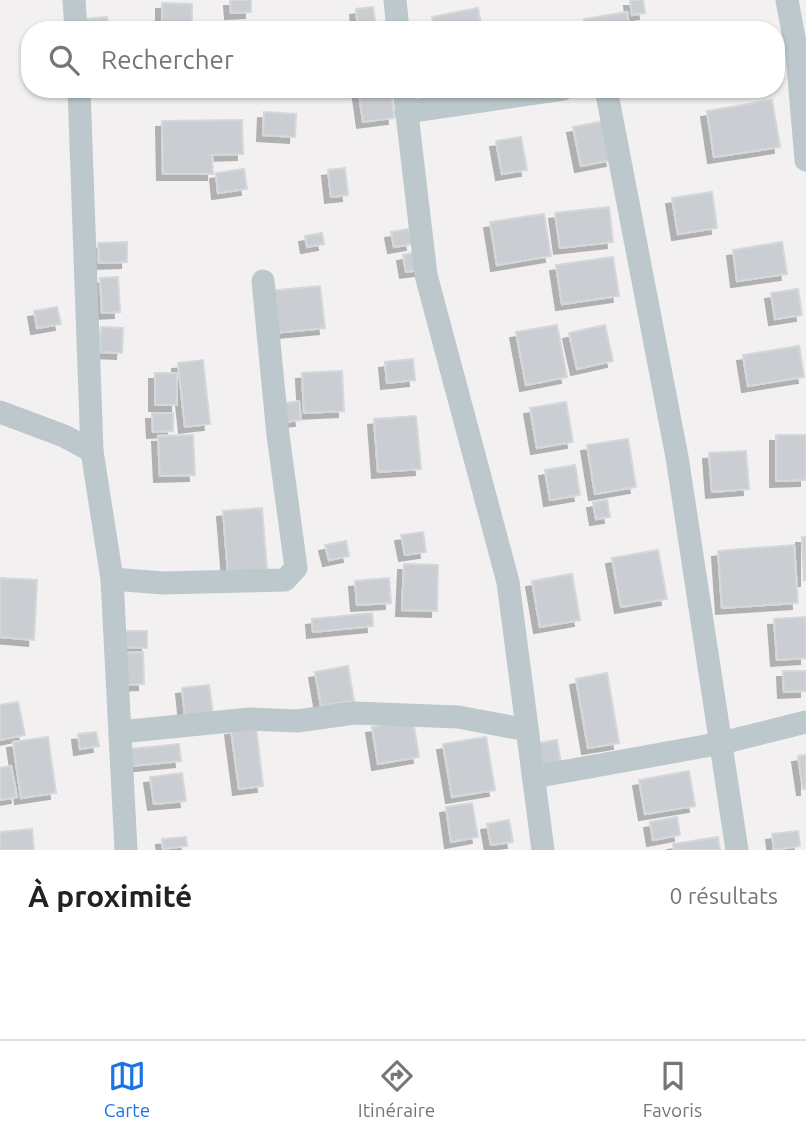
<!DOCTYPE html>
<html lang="fr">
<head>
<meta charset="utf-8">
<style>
  :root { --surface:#fff; --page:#f2f2f2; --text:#222; --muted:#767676; --line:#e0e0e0; --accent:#1a73e8 }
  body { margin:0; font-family:Ubuntu,sans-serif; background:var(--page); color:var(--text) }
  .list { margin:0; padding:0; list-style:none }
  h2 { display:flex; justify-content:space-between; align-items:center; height:91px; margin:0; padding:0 28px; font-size:30px }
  h2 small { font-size:23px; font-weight:400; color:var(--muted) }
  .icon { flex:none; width:38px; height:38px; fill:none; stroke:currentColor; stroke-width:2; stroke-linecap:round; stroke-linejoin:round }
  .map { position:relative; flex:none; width:806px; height:850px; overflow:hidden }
  .search { position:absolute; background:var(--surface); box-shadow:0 2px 5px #0004; left:21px; right:21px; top:21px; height:77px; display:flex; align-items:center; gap:18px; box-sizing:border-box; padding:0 24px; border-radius:28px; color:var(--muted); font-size:26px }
  .sheet { height:189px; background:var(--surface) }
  nav { display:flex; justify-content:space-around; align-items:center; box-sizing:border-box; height:98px; border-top:2px solid var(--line); background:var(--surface); font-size:19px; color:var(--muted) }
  nav a { display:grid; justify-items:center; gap:4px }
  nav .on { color:var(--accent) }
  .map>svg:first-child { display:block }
  .building { fill:#caced2; stroke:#d4d8db; stroke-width:2; filter:url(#shadow) }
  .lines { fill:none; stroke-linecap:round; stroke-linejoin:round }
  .minor { stroke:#bcc8cc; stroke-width:23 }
</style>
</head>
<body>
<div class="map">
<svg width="806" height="850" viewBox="0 0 806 850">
  <defs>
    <filter id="shadow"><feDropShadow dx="-6" dy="6" stdDeviation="0" flood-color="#0004"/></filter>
  </defs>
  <rect width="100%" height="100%" fill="#f2f0f0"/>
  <g class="building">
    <path d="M 230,0 L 251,0 L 251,12 L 231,13 Z"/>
    <path d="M 630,0 L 643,0 L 645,13 L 632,15 Z"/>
    <path d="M 162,3 L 192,4 L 192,23 L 162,23 Z"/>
    <path d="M 373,7 L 376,27 L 358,29 L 356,9 Z"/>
    <path d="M 478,8 L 482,30 L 435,30 L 432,17 Z"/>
    <path d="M 627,12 L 630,30 L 586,30 L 584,19 Z"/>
    <path d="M 107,17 L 109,30 L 85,30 L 84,19 Z"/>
    <path d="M 572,23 L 574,30 L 537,30 L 537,29 Z"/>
    <path d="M 391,89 L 394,118 L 363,122 L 359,93 Z"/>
    <path d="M 772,100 L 780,147 L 714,157 L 707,111 Z"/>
    <path d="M 264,112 L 296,114 L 295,137 L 263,135 Z"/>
    <path d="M 242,120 L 243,154 L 212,155 L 213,174 L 163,174 L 162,121 Z"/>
    <path d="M 604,121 L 612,160 L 581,166 L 573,127 Z"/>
    <path d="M 521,137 L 527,170 L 502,174 L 496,141 Z"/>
    <path d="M 345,168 L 348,195 L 331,197 L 328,170 Z"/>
    <path d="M 244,169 L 247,189 L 218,193 L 216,173 Z"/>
    <path d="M 712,192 L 717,228 L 678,234 L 672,198 Z"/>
    <path d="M 609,207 L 613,242 L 560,248 L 555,213 Z"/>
    <path d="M 544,214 L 551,256 L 497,265 L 490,222 Z"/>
    <path d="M 409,229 L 412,244 L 394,247 L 391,232 Z"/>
    <path d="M 322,233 L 324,244 L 307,247 L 305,236 Z"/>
    <path d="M 127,242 L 127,262 L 99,263 L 98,243 Z"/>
    <path d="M 782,242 L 787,274 L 737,281 L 733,250 Z"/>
    <path d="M 418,252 L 421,270 L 406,272 L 403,255 Z"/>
    <path d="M 613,257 L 619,296 L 562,304 L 556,265 Z"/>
    <path d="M 118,277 L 120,312 L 102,313 L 100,278 Z"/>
    <path d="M 320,286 L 325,328 L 274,333 L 269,291 Z"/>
    <path d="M 798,289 L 802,315 L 775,319 L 771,293 Z"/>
    <path d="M 57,307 L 61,324 L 37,328 L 34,311 Z"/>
    <path d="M 557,325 L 567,377 L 526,385 L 516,332 Z"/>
    <path d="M 605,325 L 613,361 L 577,369 L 569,333 Z"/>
    <path d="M 101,327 L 123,328 L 122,353 L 100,352 Z"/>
    <path d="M 799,346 L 804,377 L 748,386 L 743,355 Z"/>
    <path d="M 413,359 L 415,380 L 387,383 L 385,362 Z"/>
    <path d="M 203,360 L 210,424 L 185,427 L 178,363 Z"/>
    <path d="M 342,371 L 344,411 L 304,413 L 302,373 Z"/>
    <rect x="155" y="373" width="22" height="32"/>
    <path d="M 299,401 L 301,420 L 285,422 L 283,403 Z"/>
    <path d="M 566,402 L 573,442 L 537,448 L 530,408 Z"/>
    <path d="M 152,413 L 173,413 L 173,431 L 153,432 Z"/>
    <path d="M 416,416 L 421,469 L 378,472 L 374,419 Z"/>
    <path d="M 193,435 L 195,475 L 160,476 L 158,436 Z"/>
    <path d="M 776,435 L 806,435 L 806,480 L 776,481 Z"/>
    <path d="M 628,439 L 636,487 L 595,494 L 587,445 Z"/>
    <path d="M 746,451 L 749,489 L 712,492 L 709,453 Z"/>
    <path d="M 575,465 L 580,495 L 550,500 L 545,470 Z"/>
    <path d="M 607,500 L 610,517 L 596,519 L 593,502 Z"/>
    <path d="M 262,508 L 267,570 L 228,573 L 223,511 Z"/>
    <path d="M 423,532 L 426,552 L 405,555 L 401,535 Z"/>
    <path d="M 802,537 L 806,537 L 806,580 L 804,580 Z"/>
    <path d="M 346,541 L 349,556 L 329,560 L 325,545 Z"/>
    <path d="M 794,545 L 798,603 L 722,608 L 718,551 Z"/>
    <path d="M 658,550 L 667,599 L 621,607 L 612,558 Z"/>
    <path d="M 404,564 L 438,565 L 437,611 L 402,610 Z"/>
    <path d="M 572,574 L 580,620 L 540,627 L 532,581 Z"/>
    <path d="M 0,578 L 37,580 L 34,640 L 0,637 Z"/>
    <path d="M 389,578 L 391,603 L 357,605 L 355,581 Z"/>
    <path d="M 372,613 L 373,626 L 313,632 L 312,619 Z"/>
    <path d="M 806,617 L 806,658 L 777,660 L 774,619 Z"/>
    <path d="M 121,631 L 147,631 L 147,648 L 121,647 Z"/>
    <path d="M 143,652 L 144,684 L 120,685 L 118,653 Z"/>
    <path d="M 348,666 L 354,701 L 321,706 L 315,672 Z"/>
    <path d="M 783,671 L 806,671 L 806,691 L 784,692 Z"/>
    <path d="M 607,673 L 619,743 L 588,748 L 576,679 Z"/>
    <path d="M 209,685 L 213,714 L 185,717 L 182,688 Z"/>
    <path d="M 18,702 L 25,735 L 0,740 L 0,705 Z"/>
    <path d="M 413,720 L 419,757 L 378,764 L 372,727 Z"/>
    <path d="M 256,726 L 263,786 L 239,789 L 231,729 Z"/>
    <path d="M 96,732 L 99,746 L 80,749 L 78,734 Z"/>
    <path d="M 48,737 L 56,793 L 21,798 L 13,742 Z"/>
    <path d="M 486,737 L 495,790 L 452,797 L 443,744 Z"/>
    <path d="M 557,740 L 562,770 L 544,773 L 539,743 Z"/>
    <path d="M 179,744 L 181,761 L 132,766 L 130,749 Z"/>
    <path d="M 806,755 L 806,789 L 803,789 L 798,756 Z"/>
    <path d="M 11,766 L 17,797 L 0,800 L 0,768 Z"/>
    <path d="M 689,771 L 695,806 L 645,814 L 639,780 Z"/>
    <path d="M 182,773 L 186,801 L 154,804 L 150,777 Z"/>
    <path d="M 472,803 L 478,837 L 451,842 L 446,807 Z"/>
    <path d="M 677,817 L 680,835 L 653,840 L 650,822 Z"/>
    <path d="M 509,820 L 513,842 L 491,845 L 487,824 Z"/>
    <path d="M 32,829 L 34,850 L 0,850 L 0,832 Z"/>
    <path d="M 798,831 L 800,846 L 774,850 L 772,834 Z"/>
    <path d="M 186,837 L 187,846 L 163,849 L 162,839 Z"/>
    <path d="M 718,837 L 720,850 L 674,850 L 673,844 Z"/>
  </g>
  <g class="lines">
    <g class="minor">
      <path d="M 74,0 L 76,30"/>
      <path d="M 395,0 L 398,30"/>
      <path d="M 787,0 L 797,54 L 806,160"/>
      <path d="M 79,89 L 92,451 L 112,579 L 126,850"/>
      <path d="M 404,89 L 426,275 L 508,582 L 543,850"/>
      <path d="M 606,89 L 677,457 L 737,850"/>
      <path d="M 406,112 L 563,89"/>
      <path d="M 0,412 L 64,436 L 92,451"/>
      <path d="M 112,579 L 163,583 L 285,580 L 296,568 L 278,435 L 263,281"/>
      <path d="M 120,732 L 250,719 L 297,721 L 354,713 L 458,717 L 527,730"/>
      <path d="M 534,777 L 722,743 L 806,722"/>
    </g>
  </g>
</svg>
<div class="search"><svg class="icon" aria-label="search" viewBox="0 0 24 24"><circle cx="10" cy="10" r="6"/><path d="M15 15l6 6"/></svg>Rechercher</div>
</div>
<section class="sheet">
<h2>À proximité<small>0 résultats</small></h2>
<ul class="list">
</ul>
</section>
<nav>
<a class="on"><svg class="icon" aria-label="map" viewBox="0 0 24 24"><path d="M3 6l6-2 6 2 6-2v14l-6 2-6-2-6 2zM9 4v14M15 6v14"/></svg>Carte</a>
<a><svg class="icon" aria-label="directions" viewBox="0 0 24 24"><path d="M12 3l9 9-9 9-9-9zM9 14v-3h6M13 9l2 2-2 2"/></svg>Itinéraire</a>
<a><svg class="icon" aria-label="saved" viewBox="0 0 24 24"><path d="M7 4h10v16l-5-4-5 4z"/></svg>Favoris</a>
</nav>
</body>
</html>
